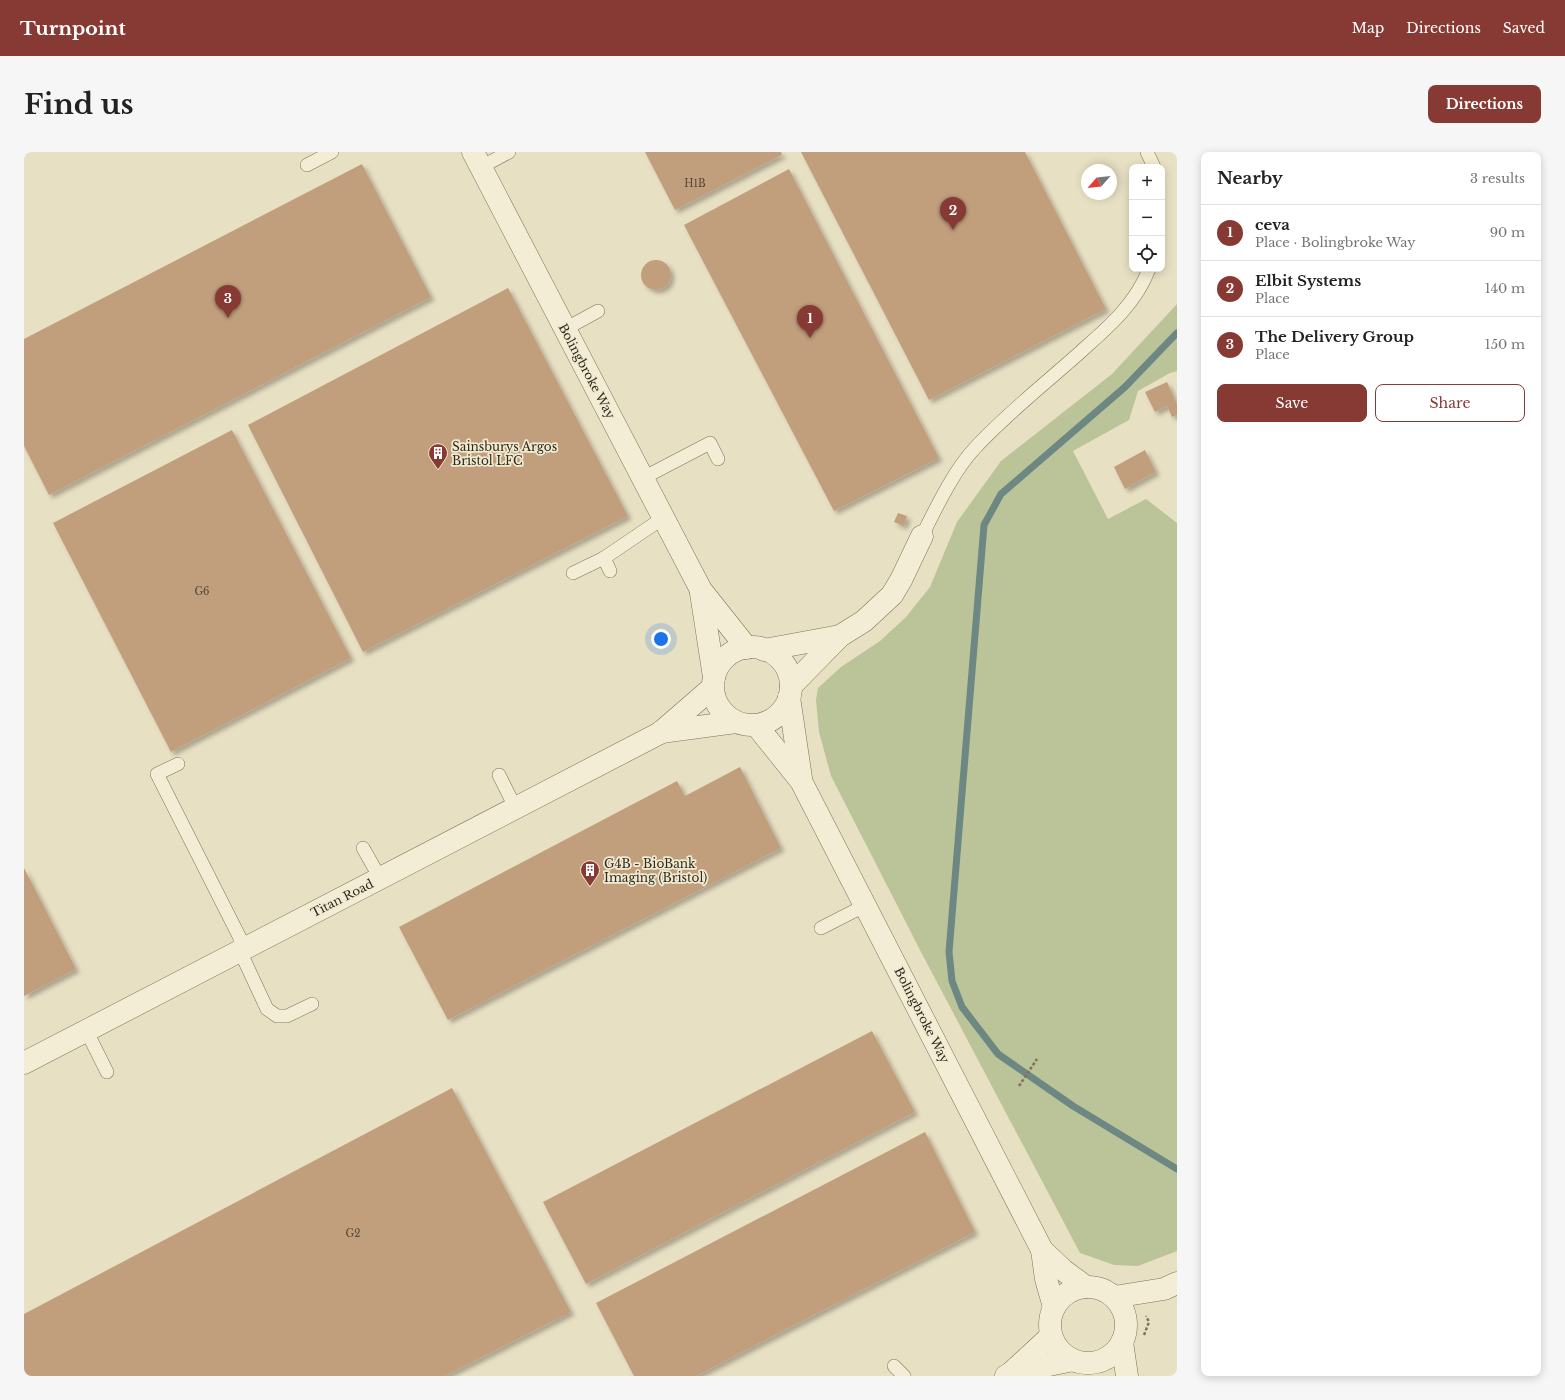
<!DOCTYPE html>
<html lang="en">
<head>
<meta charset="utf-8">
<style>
  :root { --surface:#fff; --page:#f6f6f6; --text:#222; --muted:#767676; --line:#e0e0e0; --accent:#873a34 }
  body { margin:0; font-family:"Libre Baskerville",serif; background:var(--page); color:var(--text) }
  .controls { position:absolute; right:12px; top:12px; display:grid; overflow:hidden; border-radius:8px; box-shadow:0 2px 10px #0003 }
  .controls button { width:36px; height:36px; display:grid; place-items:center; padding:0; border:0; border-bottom:1px solid var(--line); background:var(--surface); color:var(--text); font:20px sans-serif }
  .compass { position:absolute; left:1057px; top:12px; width:36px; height:36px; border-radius:50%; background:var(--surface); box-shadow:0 2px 10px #0003; rotate:243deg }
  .you { position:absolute; left:637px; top:487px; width:14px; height:14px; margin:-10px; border:3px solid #fff; border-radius:50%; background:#1a73e8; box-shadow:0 0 0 6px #1a73e833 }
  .badge { display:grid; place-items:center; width:26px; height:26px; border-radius:50%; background:var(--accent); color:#fff; font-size:13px; font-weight:700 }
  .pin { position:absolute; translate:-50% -33px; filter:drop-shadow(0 1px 2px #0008) }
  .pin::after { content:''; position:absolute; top:21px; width:14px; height:12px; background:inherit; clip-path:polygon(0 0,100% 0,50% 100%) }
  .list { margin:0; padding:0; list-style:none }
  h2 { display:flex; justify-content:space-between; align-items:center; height:52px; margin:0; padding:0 16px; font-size:17px }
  h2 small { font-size:13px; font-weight:400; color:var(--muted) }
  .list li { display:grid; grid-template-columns:26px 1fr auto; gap:12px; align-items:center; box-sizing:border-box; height:56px; padding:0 16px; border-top:1px solid var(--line) }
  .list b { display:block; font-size:15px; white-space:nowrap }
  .list p { margin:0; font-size:13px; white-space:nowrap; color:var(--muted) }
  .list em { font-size:13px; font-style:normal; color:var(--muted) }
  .actions { display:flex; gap:8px; padding:12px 16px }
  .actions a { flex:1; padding:9px 0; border:1px solid var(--accent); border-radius:8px; text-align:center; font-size:14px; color:var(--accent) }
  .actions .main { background:var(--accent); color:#fff }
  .icon { flex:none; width:22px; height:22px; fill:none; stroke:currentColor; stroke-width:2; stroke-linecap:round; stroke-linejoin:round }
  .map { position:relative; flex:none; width:1153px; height:1224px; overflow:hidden; border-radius:8px }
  header { display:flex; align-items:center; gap:24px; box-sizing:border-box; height:56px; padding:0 20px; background:var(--accent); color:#fff }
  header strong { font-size:19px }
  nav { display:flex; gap:22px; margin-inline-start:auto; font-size:14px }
  .intro { display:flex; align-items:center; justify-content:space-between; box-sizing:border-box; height:96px; padding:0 24px }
  h1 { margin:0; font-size:28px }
  .button { padding:10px 18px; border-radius:8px; background:var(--accent); color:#fff; font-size:14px; font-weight:700 }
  main { display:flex; gap:24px; padding:0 24px }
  aside { flex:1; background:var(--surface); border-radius:8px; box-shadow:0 2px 10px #0003 }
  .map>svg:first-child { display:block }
  .green { fill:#bbc498 }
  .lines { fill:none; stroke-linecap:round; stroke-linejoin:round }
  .stream { stroke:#6d8883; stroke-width:7 }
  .building { fill:#c19f7d; filter:url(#shadow) }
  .service-casing { stroke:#7f725c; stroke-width:14 }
  .minor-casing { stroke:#7f725c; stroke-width:23 }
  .path { stroke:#7f725c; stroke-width:2.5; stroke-dasharray:3 2; stroke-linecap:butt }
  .service { stroke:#f4edd5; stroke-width:13 }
  .minor { stroke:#f4edd5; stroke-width:22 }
  .labels { text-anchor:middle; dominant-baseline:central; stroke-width:3.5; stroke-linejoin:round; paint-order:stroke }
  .number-label { font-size:10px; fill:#554636 }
  .street-label { font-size:12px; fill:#31291e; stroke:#f0ead1 }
  .poi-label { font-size:12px; fill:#31291e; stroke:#f0ead1; text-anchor:start }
</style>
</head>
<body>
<header>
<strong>Turnpoint</strong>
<nav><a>Map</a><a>Directions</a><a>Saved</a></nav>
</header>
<div class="intro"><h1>Find us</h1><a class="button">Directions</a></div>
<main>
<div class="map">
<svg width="1153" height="1224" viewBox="0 0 1153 1224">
  <defs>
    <filter id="shadow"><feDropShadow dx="3.5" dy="3.5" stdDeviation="2" flood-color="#0004"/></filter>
  </defs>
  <rect width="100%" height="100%" fill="#e8e0c3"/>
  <path class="green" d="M 1153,152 L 1153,219 L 1146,221 L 1114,239 L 1105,268 L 1049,299 L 1084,367 L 1122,347 L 1153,371 L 1153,1099 L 1114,1114 L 1090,1113 L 1056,1101 L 897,800 L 807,624 L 795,580 L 792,548 L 794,536 L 817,515 L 856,489 L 882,465 L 906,435 L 933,370 L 977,309 L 1088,222 Z"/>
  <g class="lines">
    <path class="stream" d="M 1153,181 L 1101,235 L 977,342 L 960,373 L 925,800 L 928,829 L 938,855 L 974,902 L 1049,954 L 1153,1017"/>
  </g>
  <g class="building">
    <path d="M 621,0 L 757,0 L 758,3 L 651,58 Z"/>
    <path d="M 777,0 L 1001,0 L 1082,157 L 905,248 Z"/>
    <path d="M 338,12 L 407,145 L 25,343 L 0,294 L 0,187 Z"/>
    <path d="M 765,17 L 915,306 L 810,359 L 660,73 Z"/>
    <circle cx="632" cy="123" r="15"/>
    <path d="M 484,136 L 604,364 L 339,500 L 224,273 Z"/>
    <path d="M 1143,230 L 1153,252 L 1153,263 L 1148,265 L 1143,254 L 1131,260 L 1121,240 Z"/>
    <path d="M 208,278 L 327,506 L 147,600 L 29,371 Z"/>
    <path d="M 1121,298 L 1132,320 L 1101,337 L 1090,315 Z"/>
    <path d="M 874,361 L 883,364 L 880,374 L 870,370 Z"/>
    <path d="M 716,615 L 757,696 L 424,868 L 375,775 L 653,629 L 661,644 Z"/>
    <path d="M 0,716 L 52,817 L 0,844 Z"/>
    <path d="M 848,879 L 891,960 L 562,1132 L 519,1050 Z"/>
    <path d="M 428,936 L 547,1160 L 421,1224 L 0,1224 L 0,1162 Z"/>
    <path d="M 901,980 L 951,1080 L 672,1224 L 610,1224 L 572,1151 Z"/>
  </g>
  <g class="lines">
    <g class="service-casing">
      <g id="service">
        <path d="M 1123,0 L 1130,15"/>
        <path d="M 283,13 L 308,0"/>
        <path d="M 457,15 L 485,0"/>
        <path d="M 541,177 L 574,159"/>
        <path d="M 619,326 L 686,291 L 694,307"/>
        <path d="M 898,384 C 912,356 930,318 951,296 C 985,259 1026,228 1063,194 C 1088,172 1113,149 1125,117"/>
        <path d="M 586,419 L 580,406 L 639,366"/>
        <path d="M 549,421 L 580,406"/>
        <path d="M 154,612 L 133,622 L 216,786 L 216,799 L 243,857 L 253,864 L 263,864 L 288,852"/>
        <path d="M 475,623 L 491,655"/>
        <path d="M 339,696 L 356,726"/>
        <path d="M 797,776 L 842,753"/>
        <path d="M 62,878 L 83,920"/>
        <path d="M 870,1214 L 880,1224"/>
      </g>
    </g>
    <g class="minor-casing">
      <g id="minor">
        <path d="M 449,0 L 677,438 L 723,496"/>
        <path d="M 677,441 L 690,525"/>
        <circle cx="728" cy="534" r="39"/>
        <path d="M 740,498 L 816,484"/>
        <path d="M 767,534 L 816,484 L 840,469 L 868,443 L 877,428 L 898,384"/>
        <path d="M 765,545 L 777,626"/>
        <path d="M 732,573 L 777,629 L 1018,1098 L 1039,1118 L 1062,1135"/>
        <path d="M 637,580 L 712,570"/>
        <path d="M 0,911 L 636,581 L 688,536"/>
        <path d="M 1018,1098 L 1022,1127 L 1030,1155"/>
        <circle cx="1064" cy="1173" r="38"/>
        <path d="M 1090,1145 L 1140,1137 L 1153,1131"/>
        <path d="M 1098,1190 L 1103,1224"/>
        <path d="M 987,1221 L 1027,1184"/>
        <path d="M 982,1224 L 987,1221 L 1049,1208"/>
      </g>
    </g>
    <g class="path">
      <path d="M 995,934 L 1013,907"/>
      <path d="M 1120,1183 L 1125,1170 L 1122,1164"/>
    </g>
    <use href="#service" class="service"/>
    <use href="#minor" class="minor"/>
  </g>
  <defs>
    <g id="building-pin" transform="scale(1)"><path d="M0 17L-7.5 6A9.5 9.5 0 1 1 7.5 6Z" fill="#873a34" stroke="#f0ead1"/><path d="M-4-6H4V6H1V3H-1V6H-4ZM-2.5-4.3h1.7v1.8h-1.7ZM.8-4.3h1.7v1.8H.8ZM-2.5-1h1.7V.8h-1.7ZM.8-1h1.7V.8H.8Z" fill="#fff"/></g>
  </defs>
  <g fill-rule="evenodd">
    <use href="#building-pin" x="414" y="301"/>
    <use href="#building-pin" x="566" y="718"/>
  </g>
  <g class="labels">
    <g class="number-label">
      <text x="671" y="31">H1B</text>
      <text x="178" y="439">G6</text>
      <text x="329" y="1081">G2</text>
    </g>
    <g class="street-label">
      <text transform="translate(563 219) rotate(62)">Bolingbroke Way</text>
      <text transform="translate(318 746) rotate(-27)">Titan Road</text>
      <text transform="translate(898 863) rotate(63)">Bolingbroke Way</text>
    </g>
    <g class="poi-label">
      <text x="428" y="294">Sainsburys Argos<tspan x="428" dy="14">Bristol LFC</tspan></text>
      <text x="580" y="711">G4B - BioBank<tspan x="580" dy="14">Imaging (Bristol)</tspan></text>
    </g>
  </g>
</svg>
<div class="controls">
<button>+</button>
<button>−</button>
<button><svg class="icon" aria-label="locate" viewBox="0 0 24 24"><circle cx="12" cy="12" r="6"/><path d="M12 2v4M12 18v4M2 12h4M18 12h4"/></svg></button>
</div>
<svg class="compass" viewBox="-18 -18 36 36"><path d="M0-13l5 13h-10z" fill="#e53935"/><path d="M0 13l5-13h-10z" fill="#767676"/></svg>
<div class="you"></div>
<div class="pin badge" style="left:786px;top:186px">1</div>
<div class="pin badge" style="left:929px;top:78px">2</div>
<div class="pin badge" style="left:204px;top:166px">3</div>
</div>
<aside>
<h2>Nearby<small>3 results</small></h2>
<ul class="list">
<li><span class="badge">1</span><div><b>ceva</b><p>Place · Bolingbroke Way</p></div><em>90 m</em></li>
<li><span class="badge">2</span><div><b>Elbit Systems</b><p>Place</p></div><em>140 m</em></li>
<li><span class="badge">3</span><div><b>The Delivery Group</b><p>Place</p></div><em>150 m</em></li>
</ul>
<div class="actions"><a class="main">Save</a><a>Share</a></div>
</aside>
</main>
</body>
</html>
